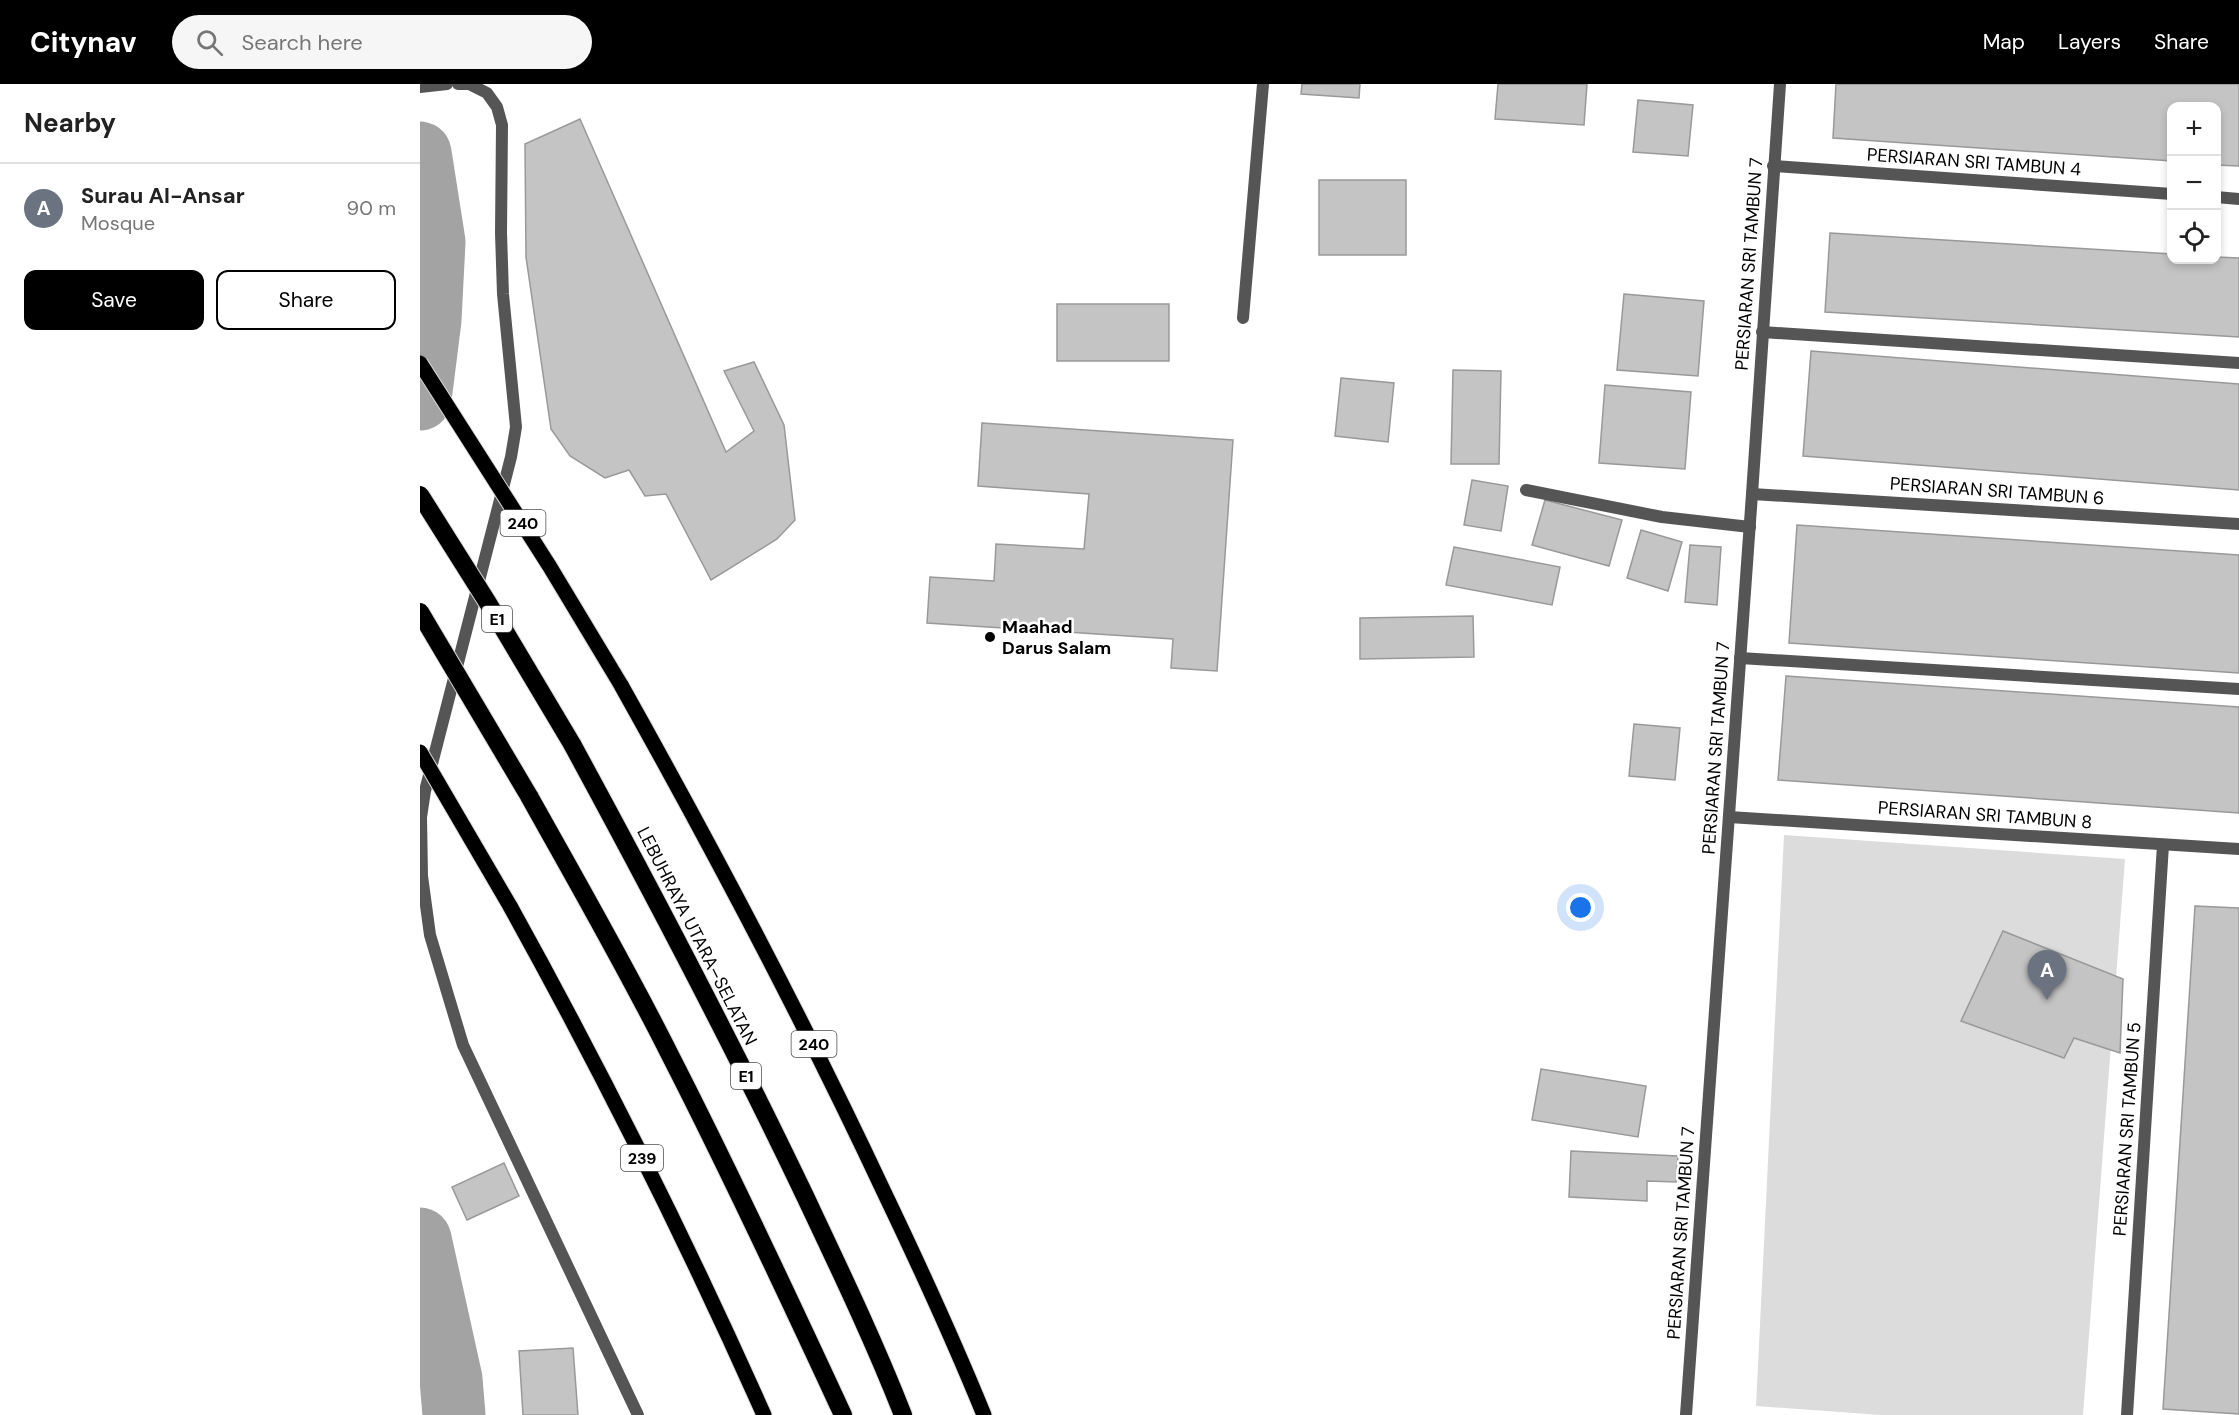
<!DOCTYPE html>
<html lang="en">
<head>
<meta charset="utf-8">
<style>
  :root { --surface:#fff; --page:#f6f6f6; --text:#222; --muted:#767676; --line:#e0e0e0; --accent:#000 }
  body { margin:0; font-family:"DM Sans",sans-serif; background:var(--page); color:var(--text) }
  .controls { position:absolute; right:18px; top:18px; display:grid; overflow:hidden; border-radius:12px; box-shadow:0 3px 9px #0003 }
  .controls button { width:54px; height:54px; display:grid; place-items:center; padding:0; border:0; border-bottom:2px solid var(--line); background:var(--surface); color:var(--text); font:30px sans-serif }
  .you { position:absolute; left:1161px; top:824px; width:21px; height:21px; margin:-15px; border:4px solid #fff; border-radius:50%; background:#1a73e8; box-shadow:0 0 0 9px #1a73e833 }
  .badge { display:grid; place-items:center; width:39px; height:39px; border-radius:50%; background:var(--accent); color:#fff; font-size:20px; font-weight:700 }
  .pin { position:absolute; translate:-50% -50px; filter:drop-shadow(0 2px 3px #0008) }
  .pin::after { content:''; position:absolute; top:32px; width:21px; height:18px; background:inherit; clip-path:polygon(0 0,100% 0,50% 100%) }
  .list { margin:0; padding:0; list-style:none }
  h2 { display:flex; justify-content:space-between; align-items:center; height:78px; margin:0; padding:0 24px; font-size:26px }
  h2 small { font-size:20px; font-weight:400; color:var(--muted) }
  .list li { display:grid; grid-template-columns:39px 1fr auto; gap:18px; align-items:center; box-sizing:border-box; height:90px; padding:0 24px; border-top:2px solid var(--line) }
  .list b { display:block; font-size:22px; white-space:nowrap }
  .list p { margin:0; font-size:20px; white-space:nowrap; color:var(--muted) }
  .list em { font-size:20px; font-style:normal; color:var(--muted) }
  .actions { display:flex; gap:12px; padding:18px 24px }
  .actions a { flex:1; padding:14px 0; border:2px solid var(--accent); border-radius:12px; text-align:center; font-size:21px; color:var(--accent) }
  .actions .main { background:var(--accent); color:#fff }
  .icon { flex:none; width:33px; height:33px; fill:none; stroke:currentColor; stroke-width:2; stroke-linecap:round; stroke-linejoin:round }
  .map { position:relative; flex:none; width:1819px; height:1331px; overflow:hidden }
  header { display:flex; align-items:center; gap:36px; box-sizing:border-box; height:84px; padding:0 30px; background:var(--accent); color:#fff }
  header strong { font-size:28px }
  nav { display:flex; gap:33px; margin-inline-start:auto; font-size:21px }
  .search { width:420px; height:54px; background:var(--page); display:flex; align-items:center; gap:15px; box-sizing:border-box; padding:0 21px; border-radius:33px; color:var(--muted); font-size:22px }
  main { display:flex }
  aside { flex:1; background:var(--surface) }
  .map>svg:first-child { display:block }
  .green { fill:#dcdcdc }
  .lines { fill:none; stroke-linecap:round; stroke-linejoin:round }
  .river { stroke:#a3a3a3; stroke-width:63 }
  .building { fill:#c4c4c4; stroke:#999; stroke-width:1.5 }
  .primary-casing { stroke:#dbdbdb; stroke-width:17 }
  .motorway-casing { stroke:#dbdbdb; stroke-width:20 }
  .service { stroke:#555; stroke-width:12 }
  .minor { stroke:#555; stroke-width:12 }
  .primary { stroke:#000; stroke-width:15 }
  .motorway { stroke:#000; stroke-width:18 }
  .primary-bridge-casing { stroke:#dbdbdb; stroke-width:17; stroke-linecap:butt }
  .motorway-bridge-casing { stroke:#dbdbdb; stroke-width:20; stroke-linecap:butt }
  .primary-bridge { stroke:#000; stroke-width:15 }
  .motorway-bridge { stroke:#000; stroke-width:18 }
  .poi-dot { fill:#000; stroke:#fff; stroke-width:2 }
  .labels { text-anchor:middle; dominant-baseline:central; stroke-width:5; stroke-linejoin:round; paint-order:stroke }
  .shield { fill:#fff; stroke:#4c4c4c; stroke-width:1.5 }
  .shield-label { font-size:16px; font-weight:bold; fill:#000 }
  .street-label { font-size:18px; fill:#000; stroke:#fff }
  .poi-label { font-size:18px; font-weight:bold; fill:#000; stroke:#fff; text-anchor:start }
</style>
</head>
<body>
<header>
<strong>Citynav</strong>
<div class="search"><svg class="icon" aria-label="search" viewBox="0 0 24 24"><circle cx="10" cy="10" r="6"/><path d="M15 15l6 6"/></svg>Search here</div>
<nav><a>Map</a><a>Layers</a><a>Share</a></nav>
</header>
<main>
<aside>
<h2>Nearby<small></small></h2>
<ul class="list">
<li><span class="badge" style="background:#6b7280">A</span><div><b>Surau Al-Ansar</b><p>Mosque</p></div><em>90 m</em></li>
</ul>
<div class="actions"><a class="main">Save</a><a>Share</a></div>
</aside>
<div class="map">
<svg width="1819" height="1331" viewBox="0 0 1819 1331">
  <rect width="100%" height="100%" fill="#fff"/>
  <path class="green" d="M 1364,751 L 1705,775 L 1663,1331 L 1461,1331 L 1336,1322 Z"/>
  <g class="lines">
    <g class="river">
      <path d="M 0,69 L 14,158 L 10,236 L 0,315"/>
      <path d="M 0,1155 L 31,1295 L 34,1331"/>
    </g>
  </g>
  <g class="building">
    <path d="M 882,0 L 940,0 L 939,14 L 881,10 Z"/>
    <path d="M 1078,0 L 1167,0 L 1164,41 L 1075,35 Z"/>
    <path d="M 1416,0 L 1819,0 L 1819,82 L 1796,81 L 1796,22 L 1752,22 L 1752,77 L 1413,54 Z"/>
    <path d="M 1218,16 L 1273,21 L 1268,72 L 1213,68 Z"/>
    <path d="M 160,35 L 306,368 L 334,347 L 304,287 L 334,278 L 364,341 L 375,436 L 357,455 L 291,496 L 246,410 L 225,412 L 209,386 L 185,394 L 150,372 L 131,345 L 106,173 L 105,60 Z"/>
    <rect x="899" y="96" width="87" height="75"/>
    <path d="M 1410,149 L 1752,170 L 1752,176 L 1796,176 L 1796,173 L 1819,174 L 1819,253 L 1405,228 Z"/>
    <path d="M 1204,210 L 1284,217 L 1278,292 L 1197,286 Z"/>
    <rect x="637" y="220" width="112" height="57"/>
    <path d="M 1391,267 L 1819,300 L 1819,406 L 1383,372 Z"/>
    <path d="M 1033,286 L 1081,287 L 1079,380 L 1031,380 Z"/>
    <path d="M 921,294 L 974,299 L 968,358 L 915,352 Z"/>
    <path d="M 1185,301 L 1271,308 L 1265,385 L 1179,379 Z"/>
    <path d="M 562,339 L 813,356 L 797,587 L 751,584 L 753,555 L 507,539 L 510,493 L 574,497 L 576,460 L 664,465 L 669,410 L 558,402 Z"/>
    <path d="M 1052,396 L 1088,402 L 1081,447 L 1044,441 Z"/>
    <path d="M 1125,416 L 1202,436 L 1189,482 L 1112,461 Z"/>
    <path d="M 1377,441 L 1819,471 L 1819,589 L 1369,559 Z"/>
    <path d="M 1221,446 L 1262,458 L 1248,507 L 1207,494 Z"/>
    <path d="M 1270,461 L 1301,463 L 1297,521 L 1265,518 Z"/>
    <path d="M 1034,463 L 1140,483 L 1132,521 L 1026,501 Z"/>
    <path d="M 1053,532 L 1054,573 L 940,575 L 940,534 Z"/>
    <path d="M 1366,592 L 1819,623 L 1819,729 L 1358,696 Z"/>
    <path d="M 1214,640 L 1260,644 L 1255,696 L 1209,692 Z"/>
    <path d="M 1775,822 L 1819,824 L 1819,1330 L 1743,1325 Z"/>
    <path d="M 1583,847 L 1703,895 L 1700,969 L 1654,954 L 1644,974 L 1541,937 Z"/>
    <path d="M 1121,985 L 1226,1002 L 1218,1053 L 1112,1036 Z"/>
    <path d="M 1151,1067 L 1258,1072 L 1256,1098 L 1227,1097 L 1227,1117 L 1149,1113 Z"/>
    <path d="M 84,1079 L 99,1112 L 47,1136 L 32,1103 Z"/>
    <path d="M 153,1264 L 158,1331 L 103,1331 L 99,1267 Z"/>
  </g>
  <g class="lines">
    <g class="primary-casing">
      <g id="primary">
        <path d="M 201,601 C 294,767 383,935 464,1108 C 499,1181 533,1255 564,1331"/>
        <path d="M 90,822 C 182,988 267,1158 344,1331"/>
      </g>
    </g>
    <g class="motorway-casing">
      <g id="motorway">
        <path d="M 152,660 C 233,809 312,959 385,1112 C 419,1184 454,1257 483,1331"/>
        <path d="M 109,712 C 157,798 206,883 250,971 C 311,1090 367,1210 423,1331"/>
      </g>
    </g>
    <g class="service">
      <path d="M 1342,248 L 1819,279"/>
      <path d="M 1106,406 L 1242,433 L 1330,443"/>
      <path d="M 1320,574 L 1819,605"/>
    </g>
    <g class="minor">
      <path d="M 38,0 L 49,0 L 67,9 L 77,23 L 82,41 L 81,149 L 83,210 L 96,343 L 91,373 L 5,707 L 1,733 L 2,792 L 10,851 L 43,961 L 218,1331"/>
      <path d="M 0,3 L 27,0"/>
      <path d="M 1353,82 L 1752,110"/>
      <path d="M 1796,113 L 1819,115"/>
      <path d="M 823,234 L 843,0"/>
      <path d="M 1332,410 L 1819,440"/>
      <path d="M 1309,733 L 1819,765"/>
      <path d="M 1266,1331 L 1332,410 L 1360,0"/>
      <path d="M 1707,1331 L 1743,761"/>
    </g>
    <use href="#primary" class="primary"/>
    <use href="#motorway" class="motorway"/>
    <g class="primary-bridge-casing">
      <g id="primary-bridge">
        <path d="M 0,279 L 130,483 L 201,601"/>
        <path d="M 0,668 L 90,822"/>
      </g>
    </g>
    <g class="motorway-bridge-casing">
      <g id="motorway-bridge">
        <path d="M 0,411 L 68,519 L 152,660"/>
        <path d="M 0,528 L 109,712"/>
      </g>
    </g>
    <use href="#primary-bridge" class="primary-bridge"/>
    <use href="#motorway-bridge" class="motorway-bridge"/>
  </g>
  <circle class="poi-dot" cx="570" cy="553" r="6"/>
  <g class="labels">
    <g class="shield">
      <rect x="80.5" y="426" width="45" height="26" rx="4.5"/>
      <rect x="62" y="522" width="30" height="26" rx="4.5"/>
      <rect x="371.5" y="947" width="45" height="26" rx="4.5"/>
      <rect x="311" y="979" width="30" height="26" rx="4.5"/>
      <rect x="201" y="1061" width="42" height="26" rx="4.5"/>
    </g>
    <g class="shield-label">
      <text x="103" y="439">240</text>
      <text x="77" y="535">E1</text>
      <text x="394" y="960">240</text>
      <text x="326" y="992">E1</text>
      <text x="222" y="1074">239</text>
    </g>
    <g class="street-label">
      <text transform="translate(1554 78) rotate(4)">PERSIARAN SRI TAMBUN 4</text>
      <text transform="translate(1329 180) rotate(-86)">PERSIARAN SRI TAMBUN 7</text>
      <text transform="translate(1577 407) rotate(4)">PERSIARAN SRI TAMBUN 6</text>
      <text transform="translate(1296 664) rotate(-86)">PERSIARAN SRI TAMBUN 7</text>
      <text transform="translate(1565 731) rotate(4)">PERSIARAN SRI TAMBUN 8</text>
      <text transform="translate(277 852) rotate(63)">LEBUHRAYA UTARA–SELATAN</text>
      <text transform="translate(1707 1045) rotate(-86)">PERSIARAN SRI TAMBUN 5</text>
      <text transform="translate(1261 1149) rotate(-86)">PERSIARAN SRI TAMBUN 7</text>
    </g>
    <g class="poi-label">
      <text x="582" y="543">Maahad<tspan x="582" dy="21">Darus Salam</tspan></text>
    </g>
  </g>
</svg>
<div class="controls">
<button>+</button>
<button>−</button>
<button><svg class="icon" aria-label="locate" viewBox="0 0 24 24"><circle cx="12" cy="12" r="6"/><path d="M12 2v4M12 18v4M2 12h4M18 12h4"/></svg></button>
</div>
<div class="you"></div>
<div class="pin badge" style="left:1627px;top:916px;background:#6b7280">A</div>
</div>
</main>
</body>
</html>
